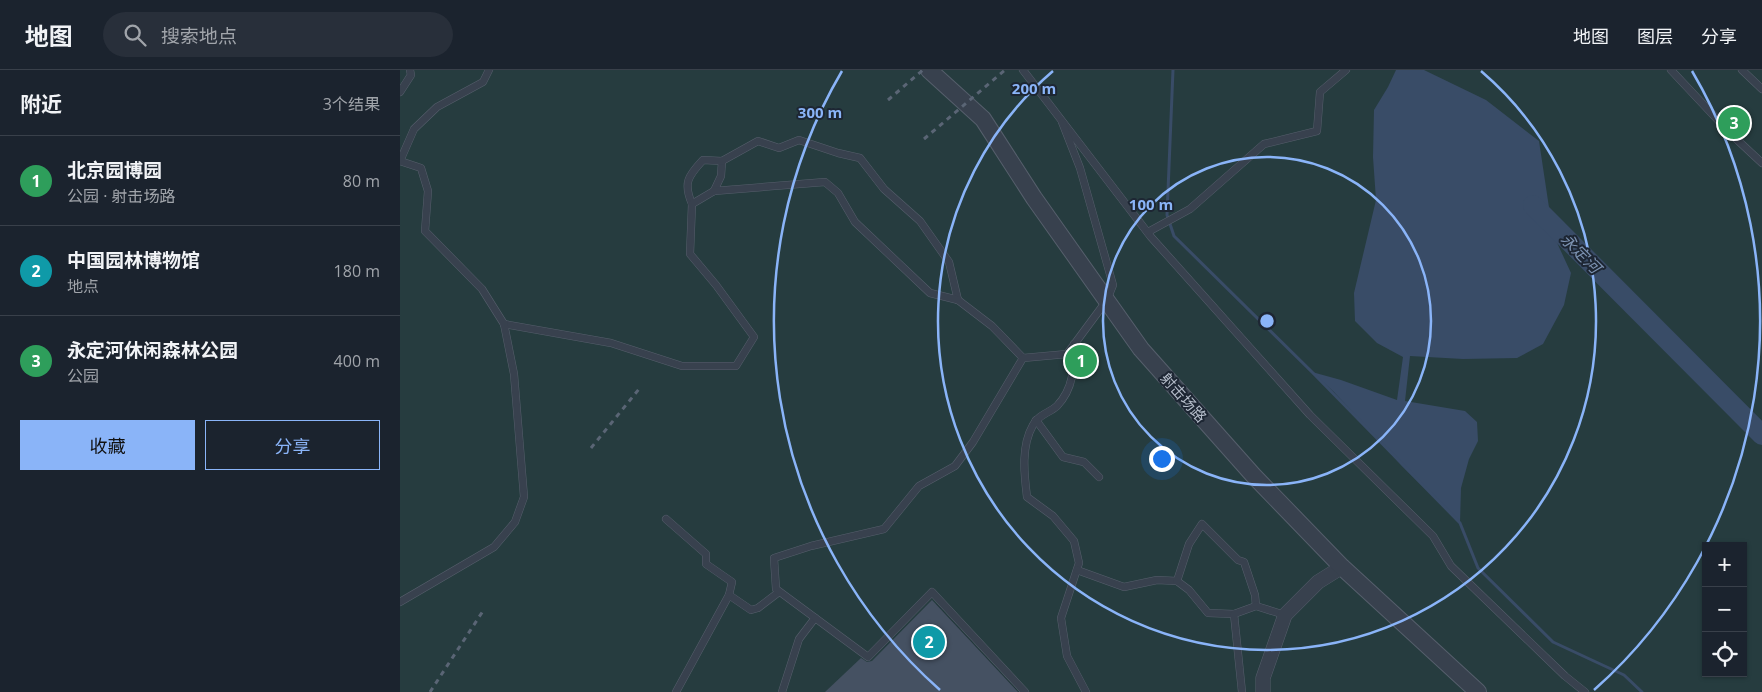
<!DOCTYPE html>
<html lang="zh">
<head>
<meta charset="utf-8">
<style>
  :root { --surface:#1b232e; --page:#282f3a; --text:#f1f3f6; --muted:#a0a4aa; --line:#39404a; --accent:#8ab4f8 }
  body { margin:0; font-family:"Open Sans","Noto Sans SC",sans-serif; background:var(--page); color:var(--text) }
  .controls { position:absolute; right:15px; bottom:15px; display:grid; overflow:hidden; border-radius:0px; box-shadow:0 1px 4px #0004 }
  .controls button { width:45px; height:45px; display:grid; place-items:center; padding:0; border:0; border-bottom:1px solid var(--line); background:var(--surface); color:var(--text); font:25px sans-serif }
  .you { position:absolute; left:761px; top:388px; width:18px; height:18px; margin:-12px; border:4px solid #fff; border-radius:50%; background:#1a73e8; box-shadow:0 0 0 8px #1a73e833 }
  .badge { display:grid; place-items:center; width:32px; height:32px; border-radius:50%; background:var(--accent); color:#fff; font-size:16px; font-weight:700 }
  .pin { position:absolute; translate:-50% -50%; border:2px solid #fff; box-shadow:0 1px 5px #0006 }
  .list { margin:0; padding:0; list-style:none }
  h2 { display:flex; justify-content:space-between; align-items:center; height:65px; margin:0; padding:0 20px; font-size:21px }
  h2 small { font-size:16px; font-weight:400; color:var(--muted) }
  .list li { display:grid; grid-template-columns:32px 1fr auto; gap:15px; align-items:center; box-sizing:border-box; height:90px; padding:0 20px; border-top:1px solid var(--line) }
  .list b { display:block; font-size:19px; white-space:nowrap }
  .list p { margin:0; font-size:16px; white-space:nowrap; color:var(--muted) }
  .list em { font-size:16px; font-style:normal; color:var(--muted) }
  .actions { display:flex; gap:10px; padding:15px 20px }
  .actions a { flex:1; padding:11px 0; border:1px solid var(--accent); border-radius:0px; text-align:center; font-size:18px; color:var(--accent) }
  .actions .main { background:var(--accent); color:#111 }
  .icon { flex:none; width:28px; height:28px; fill:none; stroke:currentColor; stroke-width:2; stroke-linecap:round; stroke-linejoin:round }
  .map { position:relative; flex:none; width:1362px; height:622px; overflow:hidden }
  header { display:flex; align-items:center; gap:30px; box-sizing:border-box; height:70px; padding:0 25px; background:var(--surface); border-bottom:1px solid var(--line) }
  header strong { font-size:24px }
  nav { display:flex; gap:28px; margin-inline-start:auto; font-size:18px }
  .search { width:350px; height:45px; background:var(--page); display:flex; align-items:center; gap:12px; box-sizing:border-box; padding:0 18px; border-radius:28px; color:var(--muted); font-size:19px }
  main { display:flex }
  aside { flex:1; background:var(--surface) }
  .map>svg:first-child { display:block }
  .green { fill:#263c3f; fill-rule:evenodd }
  .water { fill:#394c67 }
  .lines { fill:none; stroke-linecap:round; stroke-linejoin:round }
  .stream { stroke:#394c67; stroke-width:3 }
  .river { stroke:#394c67; stroke-width:20 }
  .building { fill:#455162; filter:url(#shadow) }
  .service-casing { stroke:#565f6c; stroke-width:8 }
  .minor-casing { stroke:#565f6c; stroke-width:15 }
  .tertiary-casing { stroke:#565f6c; stroke-width:18 }
  .service { stroke:#38414e; stroke-width:7 }
  .minor { stroke:#38414e; stroke-width:14 }
  .tertiary { stroke:#38414e; stroke-width:16 }
  .rail { stroke:#5a6575; stroke-width:3; stroke-dasharray:5 5; stroke-linecap:butt }
  .ring { fill:none; stroke:#8ab4f8; stroke-width:2.5 }
  .labels { text-anchor:middle; dominant-baseline:central; stroke-width:4; stroke-linejoin:round; paint-order:stroke }
  .street-label { font-size:15px; fill:#b4bcc9; stroke:#1d2633 }
  .water-label { font-size:16px; font-style:italic; fill:#7c92b1; stroke:#1d2633 }
  .centre { fill:#8ab4f8; stroke:#1d2633; stroke-width:2.5 }
  .ring-label { font-size:15px; text-anchor:middle; font-weight:bold; fill:#8ab4f8; stroke:#1d2633; stroke-width:4; stroke-linejoin:round; paint-order:stroke }
</style>
</head>
<body>
<header>
<strong>地图</strong>
<div class="search"><svg class="icon" aria-label="search" viewBox="0 0 24 24"><circle cx="10" cy="10" r="6"/><path d="M15 15l6 6"/></svg>搜索地点</div>
<nav><a>地图</a><a>图层</a><a>分享</a></nav>
</header>
<main>
<aside>
<h2>附近<small>3个结果</small></h2>
<ul class="list">
<li><span class="badge" style="background:#2e9e5b">1</span><div><b>北京园博园</b><p>公园 · 射击场路</p></div><em>80 m</em></li>
<li><span class="badge" style="background:#0f9aa8">2</span><div><b>中国园林博物馆</b><p>地点</p></div><em>180 m</em></li>
<li><span class="badge" style="background:#2e9e5b">3</span><div><b>永定河休闲森林公园</b><p>公园</p></div><em>400 m</em></li>
</ul>
<div class="actions"><a class="main">收藏</a><a>分享</a></div>
</aside>
<div class="map">
<svg width="1362" height="622" viewBox="0 0 1362 622">
  <defs>
    <filter id="shadow"><feDropShadow dx="4" dy="4" stdDeviation="0" flood-color="#0009"/></filter>
  </defs>
  <rect width="100%" height="100%" fill="#242f3e"/>
  <path class="green" d="M 0,0 L 1362,0 L 1362,622 L 0,622 ZM 1306,476 L 1343,476 L 1343,603 L 1306,603 Z"/>
  <path class="water" d="M 996,0 L 1024,0 L 1086,30 L 1139,71 L 1153,164 L 1171,203 L 1164,235 L 1143,274 L 1117,288 L 1063,289 L 1010,286 L 1005,331 L 1065,341 L 1077,352 L 1078,371 L 1069,389 L 1061,418 L 1060,453 L 1002,396 L 934,322 L 912,302 L 941,310 L 997,330 L 1003,287 L 977,273 L 955,251 L 954,223 L 976,130 L 973,87 L 974,40 L 988,17 Z"/>
  <g class="lines">
    <path class="stream" d="M 773,0 L 767,145 L 774,166 L 912,302 L 1060,453 L 1078,498 L 1153,572 L 1224,605 L 1242,622"/>
    <path class="river" d="M 1133,135 L 1362,365"/>
  </g>
  <path class="building" d="M 532,530 L 618,622 L 425,622 L 461,588 L 467,592 L 472,591 Z"/>
  <g class="lines">
    <g class="service-casing">
      <g id="service">
        <path d="M 623,0 L 751,167 L 910,345 L 1033,466 L 1051,496 L 1165,606 L 1185,622"/>
        <path d="M 1271,0 L 1332,65 L 1362,93"/>
        <path d="M 1342,0 L 1362,19"/>
        <path d="M 0,22 L 11,5 L 10,0"/>
        <path d="M 314,121 L 321,106 L 322,91"/>
        <path d="M 292,134 C 283,113 288,106 303,90 L 322,91 L 358,71 L 379,78 L 399,70 L 438,83 L 460,88 L 484,119 L 520,151 L 549,192 L 558,230"/>
        <path d="M 748,162 L 790,139 L 864,74 L 917,61 L 920,22 L 946,0"/>
        <path d="M 104,254 L 211,273 L 282,296 L 336,296 L 354,267 L 316,215 L 290,184 L 292,134 L 314,121 L 425,112 L 438,123 L 455,152 L 530,223 L 558,230 L 592,256 L 623,288"/>
        <path d="M 674,274 C 674,297 674,318 657,336 C 649,343 638,345 633,355 C 621,376 624,403 627,427 L 653,446 L 674,471 L 679,493 L 661,548 L 667,586 L 686,622"/>
        <path d="M 636,350 L 663,387 L 684,392 L 699,407"/>
        <path d="M 266,449 L 306,484 L 306,494 L 332,512 L 329,525 L 351,540 L 358,538 L 379,522"/>
        <path d="M 677,500 L 724,517 L 757,510 L 777,511 L 789,520 L 808,543 L 834,544"/>
        <path d="M 777,511 L 789,474 L 802,454 L 838,490 L 844,492 L 855,525 L 856,536"/>
        <path d="M 0,532 L 94,477 L 115,452 L 124,427 L 114,304 L 104,254 L 82,219 L 25,161 L 28,121 L 21,98 L 0,91 L 14,59 L 37,37 L 83,12 L 89,0"/>
        <path d="M 276,622 L 329,525"/>
        <path d="M 382,622 L 399,569 L 415,548"/>
        <path d="M 625,622 L 532,522 L 468,587 L 376,519 L 374,488 L 411,476 L 484,459 L 519,416 L 555,396 L 573,372 L 623,288 L 667,284 L 707,230 L 713,215 L 680,98 L 662,52"/>
        <path d="M 842,622 L 834,544 L 856,536 L 885,545"/>
      </g>
    </g>
    <g class="minor-casing">
      <path id="minor" d="M 863,622 L 863,608 L 885,545 L 918,512 L 942,497"/>
    </g>
    <g class="tertiary-casing">
      <path id="tertiary" d="M 529,0 L 583,49 L 634,128 L 741,279 L 853,405 L 942,497 L 1078,622"/>
    </g>
    <use href="#service" class="service"/>
    <use href="#minor" class="minor"/>
    <use href="#tertiary" class="tertiary"/>
    <g class="rail">
      <path d="M 488,30 L 523,0"/>
      <path d="M 524,69 L 605,0"/>
      <path d="M 191,378 L 239,319"/>
      <path d="M 30,622 L 83,541"/>
    </g>
  </g>
  <g class="ring">
    <circle cx="867" cy="251" r="164"/>
    <path d="M1081 1A329 329 0 1 1 653 1"/>
    <path d="M540 620A493 493 0 0 1 442 1M1292 1A493 493 0 0 1 1194 620"/>
  </g>
  <g class="labels">
    <g class="street-label">
      <text transform="translate(784 327) rotate(48)">射击场路</text>
    </g>
    <g class="water-label">
      <text transform="translate(1181 183) rotate(45)">永定河</text>
    </g>
  </g>
  <circle cx="867" cy="251" r="8" class="centre"/>
  <g class="ring-label">
    <text x="634" y="24">200 m</text>
    <text x="420" y="48">300 m</text>
    <text x="751" y="140">100 m</text>
  </g>
</svg>
<div class="controls">
<button>+</button>
<button>−</button>
<button><svg class="icon" aria-label="locate" viewBox="0 0 24 24"><circle cx="12" cy="12" r="6"/><path d="M12 2v4M12 18v4M2 12h4M18 12h4"/></svg></button>
</div>
<div class="you"></div>
<div class="pin badge" style="left:681px;top:291px;background:#2e9e5b">1</div>
<div class="pin badge" style="left:529px;top:572px;background:#0f9aa8">2</div>
<div class="pin badge" style="left:1334px;top:53px;background:#2e9e5b">3</div>
</div>
</main>
</body>
</html>
